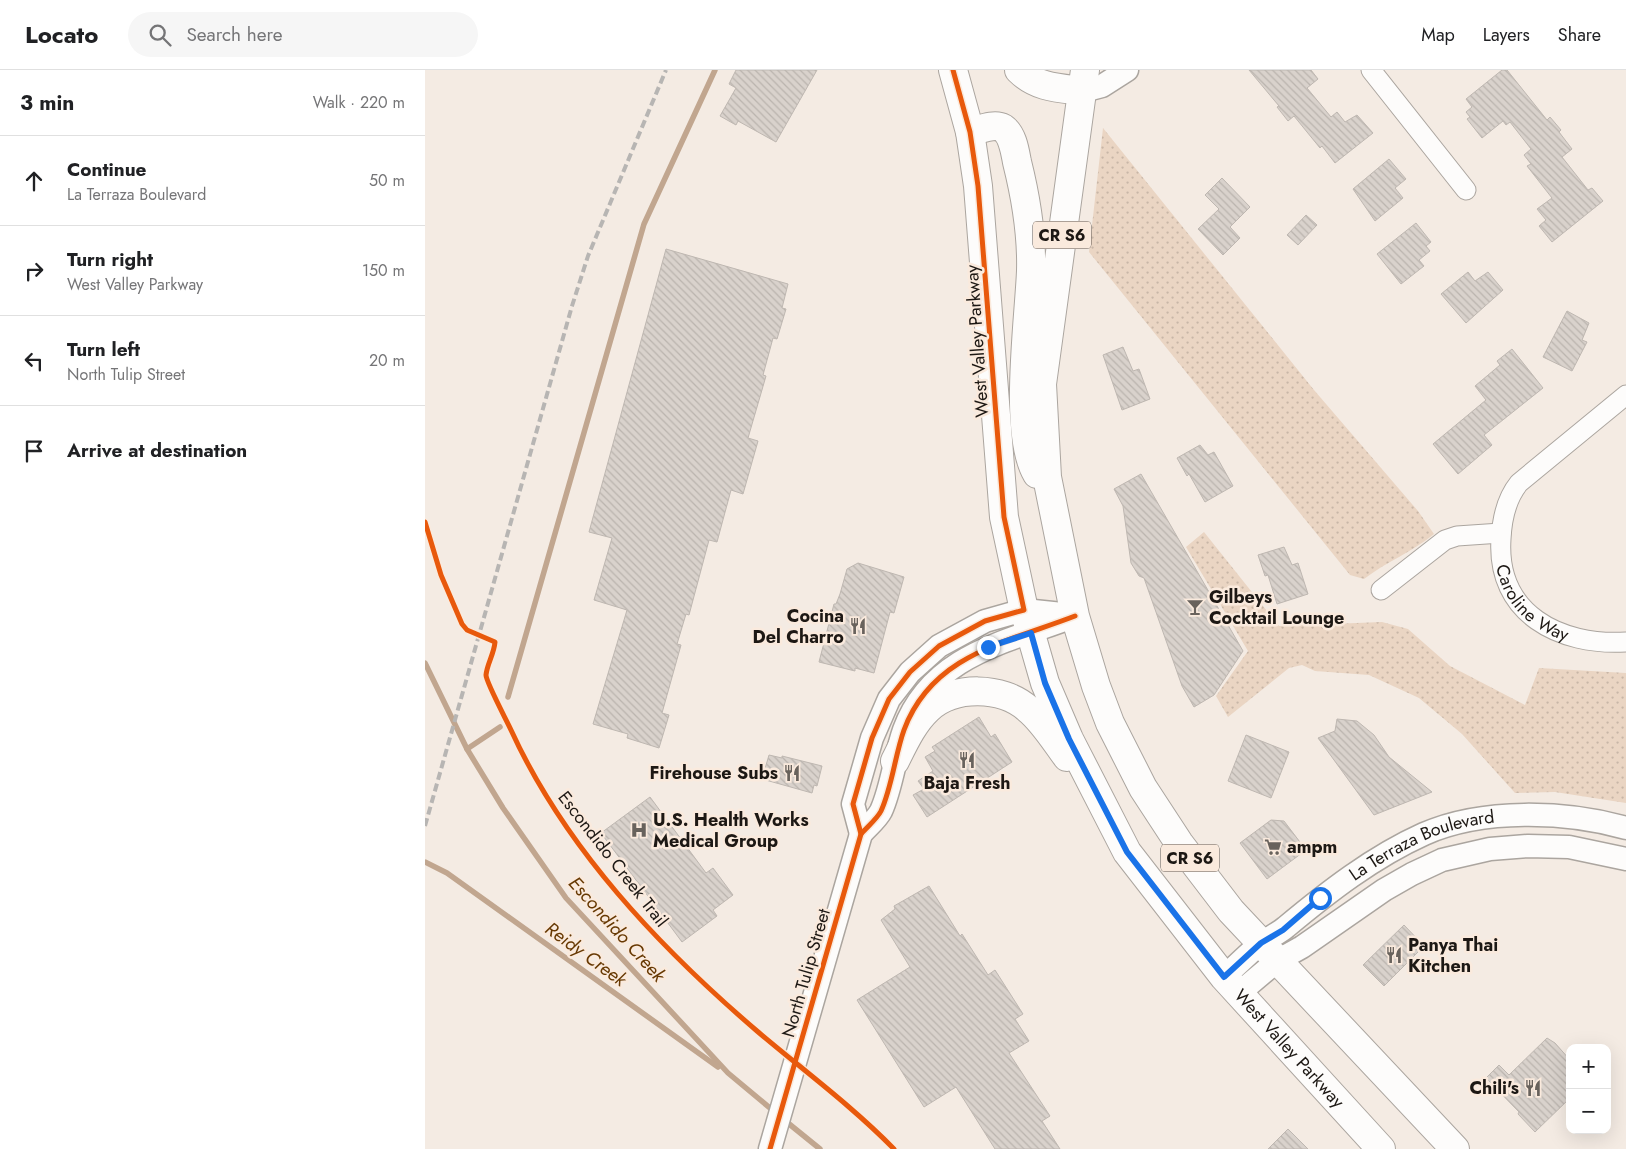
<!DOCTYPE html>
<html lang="en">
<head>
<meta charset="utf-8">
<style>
  :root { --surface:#fff; --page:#f6f6f6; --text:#202124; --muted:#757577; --line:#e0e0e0 }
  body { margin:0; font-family:Jost,sans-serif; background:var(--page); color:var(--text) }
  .controls { position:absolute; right:15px; bottom:15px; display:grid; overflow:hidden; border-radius:10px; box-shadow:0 5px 20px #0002 }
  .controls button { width:45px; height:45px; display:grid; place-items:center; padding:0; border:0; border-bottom:1px solid var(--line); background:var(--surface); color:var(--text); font:25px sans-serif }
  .stop { position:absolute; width:15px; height:15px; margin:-11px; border:4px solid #1a73e8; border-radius:50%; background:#fff }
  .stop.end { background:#1a73e8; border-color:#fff; box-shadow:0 1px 5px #0008 }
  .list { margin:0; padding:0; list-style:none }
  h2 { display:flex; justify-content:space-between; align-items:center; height:65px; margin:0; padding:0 20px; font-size:21px }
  h2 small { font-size:16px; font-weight:400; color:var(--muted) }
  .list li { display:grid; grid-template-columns:32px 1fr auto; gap:15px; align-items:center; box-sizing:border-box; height:90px; padding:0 20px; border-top:1px solid var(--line) }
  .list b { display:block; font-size:19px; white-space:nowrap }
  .list p { margin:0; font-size:16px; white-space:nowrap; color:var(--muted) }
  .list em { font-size:16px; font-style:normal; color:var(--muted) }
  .icon { flex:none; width:28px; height:28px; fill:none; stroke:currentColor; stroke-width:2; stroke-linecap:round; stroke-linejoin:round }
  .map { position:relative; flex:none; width:1201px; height:1079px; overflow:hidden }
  header { display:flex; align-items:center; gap:30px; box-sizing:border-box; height:70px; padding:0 25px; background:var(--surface); border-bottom:1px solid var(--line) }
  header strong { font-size:24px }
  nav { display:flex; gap:28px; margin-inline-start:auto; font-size:18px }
  .search { width:350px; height:45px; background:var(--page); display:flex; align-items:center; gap:12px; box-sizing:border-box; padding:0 18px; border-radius:28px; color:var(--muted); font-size:19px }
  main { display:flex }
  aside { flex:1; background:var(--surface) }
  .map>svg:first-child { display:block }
  .grass { fill:url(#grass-dots) }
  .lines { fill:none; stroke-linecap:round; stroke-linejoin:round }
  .stream { stroke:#c1a68f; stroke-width:5.5 }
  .building { fill:url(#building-back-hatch); stroke:#beb7b1 }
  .minor-casing { stroke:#aba59f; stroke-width:21 }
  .tertiary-casing { stroke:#aba59f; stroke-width:25 }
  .primary-casing { stroke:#aba59f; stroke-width:30 }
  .minor { stroke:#fdfcfb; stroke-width:19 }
  .tertiary { stroke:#fdfcfb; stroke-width:22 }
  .primary { stroke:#fdfcfb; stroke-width:28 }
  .rail { stroke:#b7b5b3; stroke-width:4; stroke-dasharray:8 4; stroke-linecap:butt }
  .cycleway-casing { stroke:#faeadd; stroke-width:8 }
  .cycleway { stroke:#e8590c; stroke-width:5 }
  .route { stroke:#1a73e8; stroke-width:6 }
  .labels { text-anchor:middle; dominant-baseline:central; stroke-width:5; stroke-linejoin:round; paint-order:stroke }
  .shield { fill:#faeadd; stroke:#5f5750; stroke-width:1 }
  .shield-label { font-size:16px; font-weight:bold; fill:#1d1814 }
  .street-label { font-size:18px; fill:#1d1814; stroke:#faeadd }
  .poi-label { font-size:18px; font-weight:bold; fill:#1d1814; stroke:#faeadd; text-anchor:start }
  .water-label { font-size:19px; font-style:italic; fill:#673903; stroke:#faeadd }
</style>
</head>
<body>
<header>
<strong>Locato</strong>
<div class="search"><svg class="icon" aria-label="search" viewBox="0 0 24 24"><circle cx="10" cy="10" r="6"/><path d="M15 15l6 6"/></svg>Search here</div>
<nav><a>Map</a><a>Layers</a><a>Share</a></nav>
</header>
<main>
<aside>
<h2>3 min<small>Walk · 220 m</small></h2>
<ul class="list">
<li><svg class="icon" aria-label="ahead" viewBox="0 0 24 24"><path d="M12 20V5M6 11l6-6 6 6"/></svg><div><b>Continue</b><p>La Terraza Boulevard</p></div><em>50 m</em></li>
<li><svg class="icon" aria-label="right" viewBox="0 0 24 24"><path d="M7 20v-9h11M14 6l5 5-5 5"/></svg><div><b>Turn right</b><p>West Valley Parkway</p></div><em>150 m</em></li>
<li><svg class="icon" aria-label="left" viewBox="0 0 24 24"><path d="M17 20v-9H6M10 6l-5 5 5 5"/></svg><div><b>Turn left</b><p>North Tulip Street</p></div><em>20 m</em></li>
<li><svg class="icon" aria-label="arrive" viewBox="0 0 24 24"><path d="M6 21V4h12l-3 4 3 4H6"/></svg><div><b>Arrive at destination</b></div></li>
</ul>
</aside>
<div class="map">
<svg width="1201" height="1079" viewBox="0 0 1201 1079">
  <defs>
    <pattern id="grass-dots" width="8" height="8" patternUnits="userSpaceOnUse" patternTransform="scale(1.25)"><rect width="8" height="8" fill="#ead5c3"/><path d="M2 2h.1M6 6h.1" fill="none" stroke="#c8b6a7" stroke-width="1.8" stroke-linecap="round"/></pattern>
    <pattern id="building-back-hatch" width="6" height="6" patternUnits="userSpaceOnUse" patternTransform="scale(1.25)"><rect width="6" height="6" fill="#d9d2cc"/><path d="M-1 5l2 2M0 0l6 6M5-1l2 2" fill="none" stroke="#bab4ae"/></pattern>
  </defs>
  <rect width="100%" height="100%" fill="#f4ebe3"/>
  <g class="grass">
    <path d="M 678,58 L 889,320 L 993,441 L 1009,464 C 987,482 961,492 939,509 L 925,505 L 664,182 Z"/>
    <path d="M 779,462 L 854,556 L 957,552 L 983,559 L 1025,596 L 1100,635 L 1114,598 L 1201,603 L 1201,733 L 1130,722 L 1090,723 L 1037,664 L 994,628 L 944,605 L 890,601 L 877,595 L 864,598 L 803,647 L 791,626 L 823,581 L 761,477 Z"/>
  </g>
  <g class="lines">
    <g class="stream">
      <path d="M 0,593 L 42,679 L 78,738 L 141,828 L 303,1003 L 351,1043"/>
      <path d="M 83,627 L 219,154 L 290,0"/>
      <path d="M 42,679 L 75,657"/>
      <path d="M 0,792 L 22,803 L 293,997"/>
      <path d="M 358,1049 L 395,1079"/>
    </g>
  </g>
  <g class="building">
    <path d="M 311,0 L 392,0 L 351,72 L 313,51 L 311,55 L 295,46 L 311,18 L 304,14 Z"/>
    <path d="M 824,0 L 886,0 L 893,9 L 882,18 L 906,47 L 912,42 L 920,52 L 932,45 L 948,63 L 910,93 L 897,76 L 895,78 L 869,46 L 863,51 L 852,37 L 854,36 Z"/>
    <path d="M 1077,0 L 1082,0 L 1122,50 L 1125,47 L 1136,60 L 1134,62 L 1147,79 L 1137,87 L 1163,120 L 1167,118 L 1178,131 L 1127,172 L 1114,156 L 1121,150 L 1112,139 L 1127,128 L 1102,96 L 1106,94 L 1099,85 L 1106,79 L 1085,52 L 1081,55 L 1078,51 L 1057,68 L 1042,49 L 1045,47 L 1041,42 L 1047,37 L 1041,29 Z"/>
    <path d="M 964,89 L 981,109 L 970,118 L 978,128 L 950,151 L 928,119 Z"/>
    <path d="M 797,108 L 825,137 L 805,157 L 815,168 L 798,185 L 773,159 L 794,139 L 780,125 Z"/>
    <path d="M 881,145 L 892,155 L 873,175 L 862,165 Z"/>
    <path d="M 991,153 L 1006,172 L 1001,176 L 1005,181 L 994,190 L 999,196 L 976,214 L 952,184 Z"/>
    <path d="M 241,179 L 363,214 L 357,238 L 361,239 L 352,269 L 348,268 L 338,305 L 341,306 L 323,368 L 333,371 L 318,424 L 306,420 L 292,472 L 284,470 L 264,545 L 261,544 L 252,574 L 256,575 L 237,643 L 244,645 L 234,678 L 202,668 L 203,664 L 168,654 L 202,540 L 169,530 L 187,468 L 164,462 Z"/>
    <path d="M 1043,202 L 1050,211 L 1063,202 L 1078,220 L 1041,253 L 1016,224 Z"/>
    <path d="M 1142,241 L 1164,253 L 1157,270 L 1162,272 L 1147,301 L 1118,287 Z"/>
    <path d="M 698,277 L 708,301 L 714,299 L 725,329 L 697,340 L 678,285 Z"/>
    <path d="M 1087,279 L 1118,318 L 1059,365 L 1067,375 L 1033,404 L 1008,374 L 1061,330 L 1050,316 L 1075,295 L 1072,291 Z"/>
    <path d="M 775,375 L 783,385 L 789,382 L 808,416 L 780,432 L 764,404 L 762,406 L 752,388 Z"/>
    <path d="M 716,404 L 818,581 L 789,625 L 769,637 L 757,616 L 719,508 L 714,506 L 706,493 L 698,436 L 689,419 Z"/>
    <path d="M 859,477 L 867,495 L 873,493 L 883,524 L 852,534 L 843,505 L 840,506 L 833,485 Z"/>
    <path d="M 433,493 L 479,507 L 469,543 L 465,542 L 449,603 L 430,598 L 430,601 L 394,592 L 409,534 L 411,534 L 415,524 L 422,499 Z"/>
    <path d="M 554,647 L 566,667 L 570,664 L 587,692 L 502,747 L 488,725 L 499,719 L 493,711 L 508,701 L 500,687 L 510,681 L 507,677 Z"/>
    <path d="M 912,649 L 932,651 L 949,665 L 964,687 L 1007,722 L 949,745 L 893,668 L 910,661 Z"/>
    <path d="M 821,665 L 864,682 L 846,728 L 803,711 Z"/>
    <path d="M 344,685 L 357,688 L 357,686 L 397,696 L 392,716 L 389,715 L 387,723 L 337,709 Z"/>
    <path d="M 225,727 L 281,803 L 288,798 L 308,825 L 288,840 L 292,846 L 257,872 L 176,763 Z"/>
    <path d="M 846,750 L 859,751 L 881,780 L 842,809 L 815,773 Z"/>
    <path d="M 504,816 L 535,866 L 537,864 L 563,905 L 570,900 L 598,944 L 590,949 L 604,971 L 584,983 L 625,1046 L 617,1051 L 635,1079 L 570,1079 L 531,1017 L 499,1037 L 432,930 L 485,897 L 456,850 L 470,839 L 469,836 Z"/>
    <path d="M 979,855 L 999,876 L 959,916 L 938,895 Z"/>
    <path d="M 1122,968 L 1130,973 L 1145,990 L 1145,1028 L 1110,1062 L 1093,1044 L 1094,1042 L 1061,1008 L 1074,995 L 1084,1005 Z"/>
    <path d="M 863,1059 L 883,1079 L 843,1079 Z"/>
  </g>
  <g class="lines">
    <g class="minor-casing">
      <g id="minor">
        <path d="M 946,0 L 1041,120"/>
        <path id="s1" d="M 1201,325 L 1094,413 C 1081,429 1077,448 1076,469 C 1071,544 1135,576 1201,572"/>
        <path d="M 956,520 L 1020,470 L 1032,466 L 1076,463"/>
      </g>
    </g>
    <g class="tertiary-casing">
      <g id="tertiary">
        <path d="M 658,21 L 677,16 L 702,0"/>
        <path d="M 436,764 L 428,734 L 447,668 L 464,629 L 485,602 L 514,576 L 560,551 L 599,540 L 647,545"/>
        <path id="s2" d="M 799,907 C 811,896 823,884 835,874 C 843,868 853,864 861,857 C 903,822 948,787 999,764 C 1058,738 1141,741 1201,758"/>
        <path d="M 814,923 L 852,891 L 877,877 L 959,820 L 987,804 L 1017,790 L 1065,779 L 1103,776 L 1144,777 L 1201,789"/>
        <path d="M 345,1079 L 436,764 C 442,757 452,749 456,741 C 467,717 470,685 479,660 C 507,584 583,572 650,546"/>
      </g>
    </g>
    <g class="primary-casing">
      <g id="primary">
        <path id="s3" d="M 528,0 L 545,62 L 553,116 L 579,447 L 599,540 L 620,613 L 644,669 L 702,782 L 799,907 L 956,1079"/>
        <path d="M 594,0 C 612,18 634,18 658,21"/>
        <path d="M 660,0 L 617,314 L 622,407 L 650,546 L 671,616 L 685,653 L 718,718 L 754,773 L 806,841 L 1030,1079"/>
        <path d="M 545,62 C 554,60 569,53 578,58 C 588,65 590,82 592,92 C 601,128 607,165 606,201 C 604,251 588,364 612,404"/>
        <path d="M 470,691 C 479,673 488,653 503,639 C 529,615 577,616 603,639 C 618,651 630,671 642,687"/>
      </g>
    </g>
    <use href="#minor" class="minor"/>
    <use href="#tertiary" class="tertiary"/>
    <use href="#primary" class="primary"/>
    <path class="rail" d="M 0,756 L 147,236 L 163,186 L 241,0"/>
    <g class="cycleway-casing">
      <g id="cycleway">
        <path d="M 0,452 L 16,505 L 37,554 L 42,560 L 70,572 C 69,584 62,594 61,605 C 61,612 82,651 86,660 C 140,778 234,877 332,961 C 378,1000 427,1036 469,1079"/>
        <path d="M 436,764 L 428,734 L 447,668 L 464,629 L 485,602 L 514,576 L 560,551 L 599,540 L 579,447 L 553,116 L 545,62 L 528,0"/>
        <path d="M 345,1079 L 436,764 C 442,757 452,749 456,741 C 467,717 470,685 479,660 C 507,584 583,572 650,546"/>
      </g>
    </g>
    <use href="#cycleway" class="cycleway"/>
  </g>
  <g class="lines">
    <path class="route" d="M 563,577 L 606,563 L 620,613 L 644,669 L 702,782 L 799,907 L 836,873 L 858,860 L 895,828"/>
  </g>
  <defs>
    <g id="bar-bare" transform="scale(1.35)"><path d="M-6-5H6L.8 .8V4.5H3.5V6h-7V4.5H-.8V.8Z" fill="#68625c" stroke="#faeadd" stroke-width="2.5" paint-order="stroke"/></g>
    <g id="restaurant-bare" transform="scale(1.35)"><path d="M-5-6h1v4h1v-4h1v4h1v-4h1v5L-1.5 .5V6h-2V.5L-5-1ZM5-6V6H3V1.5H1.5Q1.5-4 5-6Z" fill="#68625c" stroke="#faeadd" stroke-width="2.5" paint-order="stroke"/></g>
    <g id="hospital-bare" transform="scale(1.35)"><path d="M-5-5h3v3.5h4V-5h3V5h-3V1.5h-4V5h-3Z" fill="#68625c" stroke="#faeadd" stroke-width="2.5" paint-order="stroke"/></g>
    <g id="supermarket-bare" transform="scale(1.35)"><path d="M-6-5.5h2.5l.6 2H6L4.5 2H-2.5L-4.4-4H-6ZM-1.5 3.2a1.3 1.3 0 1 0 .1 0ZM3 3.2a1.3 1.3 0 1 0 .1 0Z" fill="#68625c" stroke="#faeadd" stroke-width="2.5" paint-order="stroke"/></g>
  </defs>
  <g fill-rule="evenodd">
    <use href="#bar-bare" x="770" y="537"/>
    <use href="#restaurant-bare" x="433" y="556"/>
    <use href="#restaurant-bare" x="542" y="690"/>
    <use href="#restaurant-bare" x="367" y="703"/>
    <use href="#hospital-bare" x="214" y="760"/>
    <use href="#supermarket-bare" x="848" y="777"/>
    <use href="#restaurant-bare" x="969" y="885"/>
    <use href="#restaurant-bare" x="1108" y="1018"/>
  </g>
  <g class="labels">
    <g class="shield">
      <rect x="608" y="151.5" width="58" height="27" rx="4"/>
      <rect x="736" y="774.5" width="58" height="27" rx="4"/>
    </g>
    <g class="shield-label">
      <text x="637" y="165">CR S6</text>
      <text x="765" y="788">CR S6</text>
    </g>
    <g class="street-label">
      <text transform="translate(552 271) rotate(-94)">West Valley Parkway</text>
      <text stroke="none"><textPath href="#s1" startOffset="275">Caroline Way</textPath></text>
      <text stroke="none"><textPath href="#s2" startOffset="241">La Terraza Boulevard</textPath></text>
      <text transform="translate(188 789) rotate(52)">Escondido Creek Trail</text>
      <text transform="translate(381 903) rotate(-74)">North Tulip Street</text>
      <text stroke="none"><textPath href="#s3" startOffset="1065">West Valley Parkway</textPath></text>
    </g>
    <g class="poi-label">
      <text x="784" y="527">Gilbeys<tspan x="784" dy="21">Cocktail Lounge</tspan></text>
      <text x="419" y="546" text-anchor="end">Cocina<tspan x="419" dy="21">Del Charro</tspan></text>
      <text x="353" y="703" text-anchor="end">Firehouse Subs</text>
      <text x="542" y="713" text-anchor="middle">Baja Fresh</text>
      <text x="228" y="750">U.S. Health Works<tspan x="228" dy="21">Medical Group</tspan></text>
      <text x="862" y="777">ampm</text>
      <text x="983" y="875">Panya Thai<tspan x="983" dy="21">Kitchen</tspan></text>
      <text x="1094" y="1018" text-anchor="end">Chili's</text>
    </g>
    <g class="water-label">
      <text transform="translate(192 859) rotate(48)">Escondido Creek</text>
      <text transform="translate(161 884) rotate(36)">Reidy Creek</text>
    </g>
  </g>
</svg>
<div class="controls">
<button>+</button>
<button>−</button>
</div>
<div class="stop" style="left:895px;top:828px"></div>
<div class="stop end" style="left:563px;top:577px"></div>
</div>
</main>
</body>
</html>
